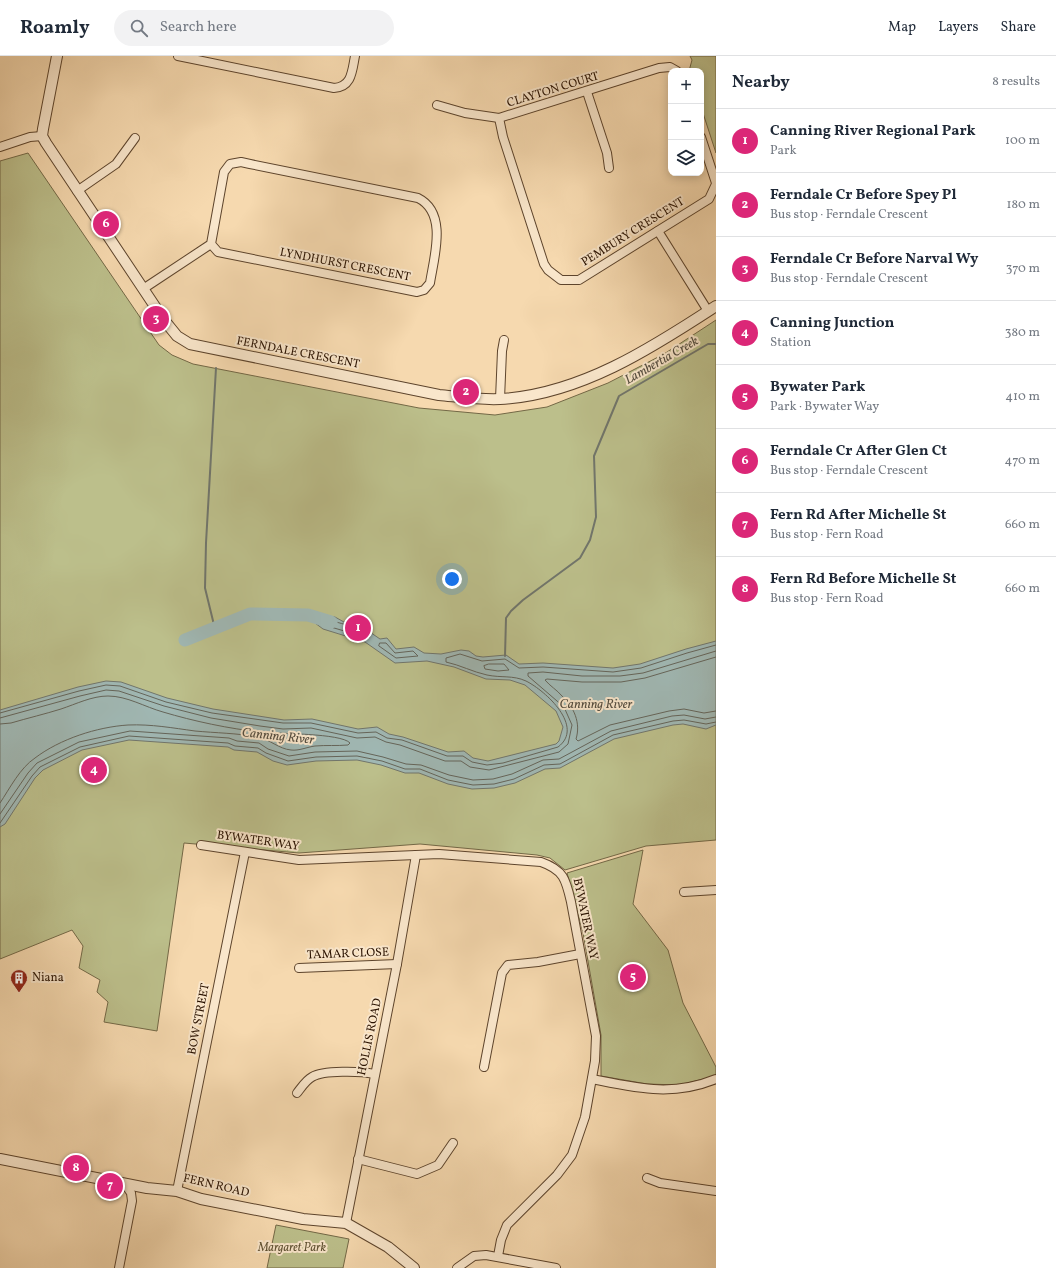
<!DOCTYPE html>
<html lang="en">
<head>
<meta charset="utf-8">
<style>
  :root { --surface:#fff; --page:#f2f2f3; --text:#1f2937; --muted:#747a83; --line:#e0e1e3; --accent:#db2777 }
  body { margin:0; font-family:Vollkorn,serif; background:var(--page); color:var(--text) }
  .controls { position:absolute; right:12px; top:12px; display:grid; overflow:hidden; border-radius:8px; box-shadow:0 2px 10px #0003 }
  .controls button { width:36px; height:36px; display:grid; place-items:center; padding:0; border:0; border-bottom:1px solid var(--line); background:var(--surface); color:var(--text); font:20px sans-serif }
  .you { position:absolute; left:452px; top:523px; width:14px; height:14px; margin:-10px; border:3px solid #fff; border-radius:50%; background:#1a73e8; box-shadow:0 0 0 6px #1a73e833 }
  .badge { display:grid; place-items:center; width:26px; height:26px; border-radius:50%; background:var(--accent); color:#fff; font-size:13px; font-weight:700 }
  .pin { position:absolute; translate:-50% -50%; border:2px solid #fff; box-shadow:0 1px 4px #0006 }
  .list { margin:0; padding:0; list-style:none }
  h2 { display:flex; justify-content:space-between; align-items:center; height:52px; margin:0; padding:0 16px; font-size:17px }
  h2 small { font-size:13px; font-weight:400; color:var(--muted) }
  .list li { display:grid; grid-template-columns:26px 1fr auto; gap:12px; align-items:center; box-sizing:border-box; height:64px; padding:0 16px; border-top:1px solid var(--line) }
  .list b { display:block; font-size:15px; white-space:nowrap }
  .list p { margin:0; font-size:13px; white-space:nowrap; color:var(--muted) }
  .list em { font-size:13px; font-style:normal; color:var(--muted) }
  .icon { flex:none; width:22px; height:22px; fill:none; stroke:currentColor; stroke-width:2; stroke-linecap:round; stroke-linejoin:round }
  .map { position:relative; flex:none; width:716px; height:1212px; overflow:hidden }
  header { display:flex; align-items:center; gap:24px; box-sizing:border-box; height:56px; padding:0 20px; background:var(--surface); border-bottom:1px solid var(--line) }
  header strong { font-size:19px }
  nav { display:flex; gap:22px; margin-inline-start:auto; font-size:14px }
  .search { width:280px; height:36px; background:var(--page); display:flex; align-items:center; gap:10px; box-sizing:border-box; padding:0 14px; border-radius:22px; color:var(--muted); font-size:15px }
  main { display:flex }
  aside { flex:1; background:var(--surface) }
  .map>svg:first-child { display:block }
  .green { fill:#bcbf8b; stroke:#736846 }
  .water { fill:#a0b8b4; stroke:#71766c }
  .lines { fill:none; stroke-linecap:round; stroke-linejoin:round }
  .shore { stroke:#65655a; stroke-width:1 }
  .stream { stroke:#71766c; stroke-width:2 }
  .river { stroke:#a0b8b4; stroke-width:13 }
  .minor-casing { stroke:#5d442c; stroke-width:10 }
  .tertiary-casing { stroke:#5d442c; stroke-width:12 }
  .minor { stroke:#f9e6cb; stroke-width:8 }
  .tertiary { stroke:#f9e6cb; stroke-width:10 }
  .labels { text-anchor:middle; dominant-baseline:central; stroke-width:4; stroke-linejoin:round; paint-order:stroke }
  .street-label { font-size:12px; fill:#2a1200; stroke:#f9e6cb }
  .poi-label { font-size:12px; fill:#2a1200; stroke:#f9e6cb; text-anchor:start }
  .park-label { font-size:12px; font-style:italic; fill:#5d4f31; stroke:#f9e6cb }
  .water-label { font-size:13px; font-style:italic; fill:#534c3f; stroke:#f9e6cb }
</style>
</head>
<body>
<header>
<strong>Roamly</strong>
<div class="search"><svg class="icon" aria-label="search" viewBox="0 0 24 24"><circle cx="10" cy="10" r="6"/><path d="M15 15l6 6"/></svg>Search here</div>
<nav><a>Map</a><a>Layers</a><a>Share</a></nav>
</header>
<main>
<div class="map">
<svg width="716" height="1212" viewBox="0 0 716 1212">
  <rect width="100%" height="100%" fill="#f6d9af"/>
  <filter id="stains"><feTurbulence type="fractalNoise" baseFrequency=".005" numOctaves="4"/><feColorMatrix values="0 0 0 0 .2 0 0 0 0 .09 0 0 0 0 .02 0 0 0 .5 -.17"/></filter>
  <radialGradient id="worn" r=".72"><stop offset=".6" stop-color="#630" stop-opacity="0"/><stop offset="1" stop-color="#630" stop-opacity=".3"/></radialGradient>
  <g class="green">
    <path d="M 690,0 L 716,0 L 716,97 L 701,51 L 701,15 L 689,15 L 692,4 Z"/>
    <path d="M 28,97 L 159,289 L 172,299 L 193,308 L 419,352 L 495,359 L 547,351 L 608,327 L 664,298 L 716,264 L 716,784 L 646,790 L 565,814 L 550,802 L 537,799 L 420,788 L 299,797 L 184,787 L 157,975 L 104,966 L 108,946 L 97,936 L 100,924 L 79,912 L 83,890 L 72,874 L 0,903 L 0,105 Z"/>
    <path d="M 643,794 L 633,848 L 668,894 L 683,947 L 716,1011 L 716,1020 L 679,1029 L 647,1028 L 601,1020 L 601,979 L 583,877 L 567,817 Z"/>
    <path d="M 276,1169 L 349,1183 L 343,1212 L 267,1212 Z"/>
  </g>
  <path class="water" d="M 320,559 L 335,561 L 344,566 L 355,566 L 380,583 L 387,582 L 396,593 L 414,591 L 424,597 L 441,598 L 461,594 L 469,595 L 476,600 L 483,601 L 506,599 L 519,608 L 543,607 L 613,612 L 640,608 L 686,593 L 716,585 L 716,669 L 706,673 L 683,668 L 673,669 L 614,683 L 560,712 L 545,713 L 515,727 L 494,732 L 472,733 L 448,728 L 419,717 L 405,717 L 381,709 L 357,704 L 316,705 L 287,709 L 273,705 L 257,696 L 234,694 L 228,691 L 129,684 L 82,694 L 43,714 L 35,722 L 5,768 L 0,771 L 0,654 L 78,631 L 106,625 L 121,626 L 167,642 L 213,653 L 284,664 L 312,663 L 358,673 L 377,671 L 389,678 L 403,681 L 448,696 L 464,695 L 473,702 L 488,705 L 556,688 L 559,685 L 563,671 L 556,655 L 525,629 L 510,624 L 486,623 L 454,611 L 427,605 L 395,607 L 365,586 L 323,573 L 315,567 L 315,561 Z"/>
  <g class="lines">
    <g class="shore">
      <path d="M 323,563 C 333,565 367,573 370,581 L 368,582 L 324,569 L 321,566 Z"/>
      <path d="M 380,587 L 386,587 L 395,597 L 413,595 L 418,600 L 396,602 L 379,590 Z"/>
      <path d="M 716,601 L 645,622 L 621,626 L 582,626 L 547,623 L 545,624 C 550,630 557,634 562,640 C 574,651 581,667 576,683 L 578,685 L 610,669 L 669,655 L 684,653 L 704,657 L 716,655"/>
      <path d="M 489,608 L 504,608 L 509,614 L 498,615 L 485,613 L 484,610 Z"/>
      <path d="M 0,657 L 79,635 L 106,629 L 120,630 L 166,646 L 212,657 L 283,667 L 311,667 L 358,677 L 376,676 L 387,682 L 402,684 L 447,700 L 463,700 L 472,706 L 487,709 L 503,707 L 558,691 C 585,671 546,635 526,625 C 513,619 501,622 487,619 C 473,616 460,609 446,606 L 446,602 L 460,598 L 482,605 L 505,603 L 519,612 L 543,611 L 613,616 L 641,612 L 687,597 L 716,589"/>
      <path d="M 0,662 L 80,640 L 106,634 L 119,635 L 164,650 L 211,662 L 260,670 L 283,673 L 311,672 L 357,682 L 375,681 L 386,686 L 400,689 L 445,705 L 461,705 L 470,711 L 489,714 L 559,696 L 568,688 L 572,669 L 564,651 L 528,620 L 528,617 L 543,616 L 582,620 L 620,620 L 643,617 L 716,595"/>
      <path d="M 0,668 L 11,667 C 28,662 45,658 61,653 C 76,648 92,640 108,640 C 127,640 145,651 163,656 C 193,665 230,673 261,676 C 278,678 341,677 350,687 L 348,689 C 337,690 326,689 315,690 C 307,691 299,695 291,694 C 279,693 269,683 258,681 C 236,677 216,677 195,675 C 173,672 151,668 128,669 C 97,671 60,683 35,702 C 20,712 10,732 0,747"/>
      <path d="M 0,758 L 28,717 L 37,707 L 79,686 L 130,675 L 229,682 L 237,685 L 259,687 L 268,693 L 289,700 L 315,696 L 357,695 L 383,701 L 406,708 L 421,709 L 449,719 L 473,724 L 493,723 L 512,718 L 543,704 L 559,703 L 611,675 L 672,660 L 684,659 L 705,663 L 716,661"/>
      <path d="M 0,767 L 32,720 L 40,711 L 80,691 L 129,680 L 228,687 L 235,690 L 258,692 L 266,697 L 288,705 L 316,701 L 357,700 L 382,705 L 405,713 L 420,713 L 448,724 L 473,729 L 494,728 L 514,723 L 544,709 L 560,708 L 613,679 L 673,665 L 684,664 L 706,668 L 716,666"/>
    </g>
    <g class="stream">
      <path d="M 215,573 L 205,532 L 206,487 L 216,312"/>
      <path d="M 505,600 L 506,562 L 511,555 L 523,544 L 580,502 L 590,484 L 596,461 L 594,400 L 619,340 L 708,288 L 716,288"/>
    </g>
    <path class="river" d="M 185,584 L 250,558 L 308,559 L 331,566"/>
    <g class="minor-casing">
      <g id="minor">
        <path d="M 178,0 L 334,32 C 352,31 352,15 355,0"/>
        <path d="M 587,36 L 607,97 L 609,112"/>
        <path d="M 437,49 L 465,57 L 499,62 L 659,12 L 670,11 L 677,15"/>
        <path d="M 499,62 L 503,81 L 544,208 L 548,214 L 561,224 L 579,224 L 709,143 L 716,128"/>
        <path d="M 701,81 L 716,127"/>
        <path d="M 0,91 L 30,81 L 42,80"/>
        <path d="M 77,135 L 116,108 L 135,82"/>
        <path d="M 658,175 L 708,255"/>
        <path d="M 143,233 L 211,188 L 224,116 L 230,108 L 241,106 L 250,108 L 418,142 C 448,157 434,201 430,227 L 424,234 L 417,236 L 218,196 L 211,188"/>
        <path d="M 500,343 L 502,295 L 504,284"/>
        <path d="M 201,789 L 299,804 L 439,798 L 541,806 C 564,814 566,824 571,846 L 596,980 L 595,1005 L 585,1061 L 572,1099 L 557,1119 L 507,1169 L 501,1184 L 498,1200"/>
        <path d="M 684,836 L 716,834"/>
        <path d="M 299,912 L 397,908"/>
        <path d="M 484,1011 L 502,917 L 508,909 L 538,906 L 580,898"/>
        <path d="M 592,1023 C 637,1032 672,1041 716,1023"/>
        <path d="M 297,1037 C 301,1032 306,1024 312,1021 C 323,1014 361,1015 374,1018"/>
        <path d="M 358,1103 L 417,1118 L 438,1109 L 453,1087"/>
        <path d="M 647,1122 L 660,1127 L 716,1135"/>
        <path d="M 177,1135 L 245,796"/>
        <path d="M 346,1167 L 397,908 L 416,799"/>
        <path d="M 119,1212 L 132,1145 L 131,1137 L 124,1127"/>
        <path d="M 457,1212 L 474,1200 L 486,1199 L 556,1212"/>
      </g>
    </g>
    <g class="tertiary-casing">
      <g id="tertiary">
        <path d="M 57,0 L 43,73 L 42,80 L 46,87 L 164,264 L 177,280 L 190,288 L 439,339 C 460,341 480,344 500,343 C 579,339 652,292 716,250"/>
        <path d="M 0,1103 L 147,1132 L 177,1135 L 201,1143 L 303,1163 L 346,1167 L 388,1191 L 414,1212"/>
      </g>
    </g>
    <use href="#minor" class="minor"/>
    <use href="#tertiary" class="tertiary"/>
  </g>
  <defs>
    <g id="building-pin" transform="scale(0.9)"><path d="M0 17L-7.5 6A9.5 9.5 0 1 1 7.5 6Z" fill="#8f2418" stroke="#f9e6cb"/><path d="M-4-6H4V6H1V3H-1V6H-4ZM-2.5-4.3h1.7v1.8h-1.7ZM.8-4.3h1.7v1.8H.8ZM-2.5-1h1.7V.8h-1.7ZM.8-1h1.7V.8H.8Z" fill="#fff"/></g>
  </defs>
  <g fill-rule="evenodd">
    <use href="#building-pin" x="19" y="922"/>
  </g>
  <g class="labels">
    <g class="street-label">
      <text transform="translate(553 34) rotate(-17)">CLAYTON COURT</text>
      <text transform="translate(633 176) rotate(-32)">PEMBURY CRESCENT</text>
      <text transform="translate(345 209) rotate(11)">LYNDHURST CRESCENT</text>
      <text transform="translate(298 297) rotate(11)">FERNDALE CRESCENT</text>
      <text transform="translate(258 785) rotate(8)">BYWATER WAY</text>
      <text transform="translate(585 863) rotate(78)">BYWATER WAY</text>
      <text transform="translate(348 898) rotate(-2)">TAMAR CLOSE</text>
      <text transform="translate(199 963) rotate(-79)">BOW STREET</text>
      <text transform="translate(370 981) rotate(-78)">HOLLIS ROAD</text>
      <text transform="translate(216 1130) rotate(13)">FERN ROAD</text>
    </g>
    <g class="poi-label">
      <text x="32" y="922">Niana</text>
    </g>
    <g class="park-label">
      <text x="292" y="1192">Margaret Park</text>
    </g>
    <g class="water-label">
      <text transform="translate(662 305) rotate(-30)">Lambertia Creek</text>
      <text x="596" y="649">Canning River</text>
      <text transform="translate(278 681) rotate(6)">Canning River</text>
    </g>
  </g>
  <rect width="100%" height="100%" filter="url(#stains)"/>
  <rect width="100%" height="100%" fill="url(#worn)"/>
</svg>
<div class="controls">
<button>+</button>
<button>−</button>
<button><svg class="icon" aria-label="layers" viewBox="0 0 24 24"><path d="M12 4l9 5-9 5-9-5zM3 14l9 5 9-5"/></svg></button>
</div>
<div class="you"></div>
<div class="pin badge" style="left:358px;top:572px">1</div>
<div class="pin badge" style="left:466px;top:336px">2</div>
<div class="pin badge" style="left:156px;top:263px">3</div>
<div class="pin badge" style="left:94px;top:714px">4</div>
<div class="pin badge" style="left:633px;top:921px">5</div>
<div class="pin badge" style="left:106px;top:168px">6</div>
<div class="pin badge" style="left:110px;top:1130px">7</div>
<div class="pin badge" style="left:76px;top:1112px">8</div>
</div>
<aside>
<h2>Nearby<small>8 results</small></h2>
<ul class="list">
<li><span class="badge">1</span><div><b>Canning River Regional Park</b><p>Park</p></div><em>100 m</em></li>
<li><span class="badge">2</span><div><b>Ferndale Cr Before Spey Pl</b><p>Bus stop · Ferndale Crescent</p></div><em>180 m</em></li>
<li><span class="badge">3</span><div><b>Ferndale Cr Before Narval Wy</b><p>Bus stop · Ferndale Crescent</p></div><em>370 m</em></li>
<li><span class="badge">4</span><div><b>Canning Junction</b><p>Station</p></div><em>380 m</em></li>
<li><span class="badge">5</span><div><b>Bywater Park</b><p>Park · Bywater Way</p></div><em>410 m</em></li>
<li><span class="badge">6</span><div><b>Ferndale Cr After Glen Ct</b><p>Bus stop · Ferndale Crescent</p></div><em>470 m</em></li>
<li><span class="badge">7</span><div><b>Fern Rd After Michelle St</b><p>Bus stop · Fern Road</p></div><em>660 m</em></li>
<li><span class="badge">8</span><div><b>Fern Rd Before Michelle St</b><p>Bus stop · Fern Road</p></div><em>660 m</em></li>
</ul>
</aside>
</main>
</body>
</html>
